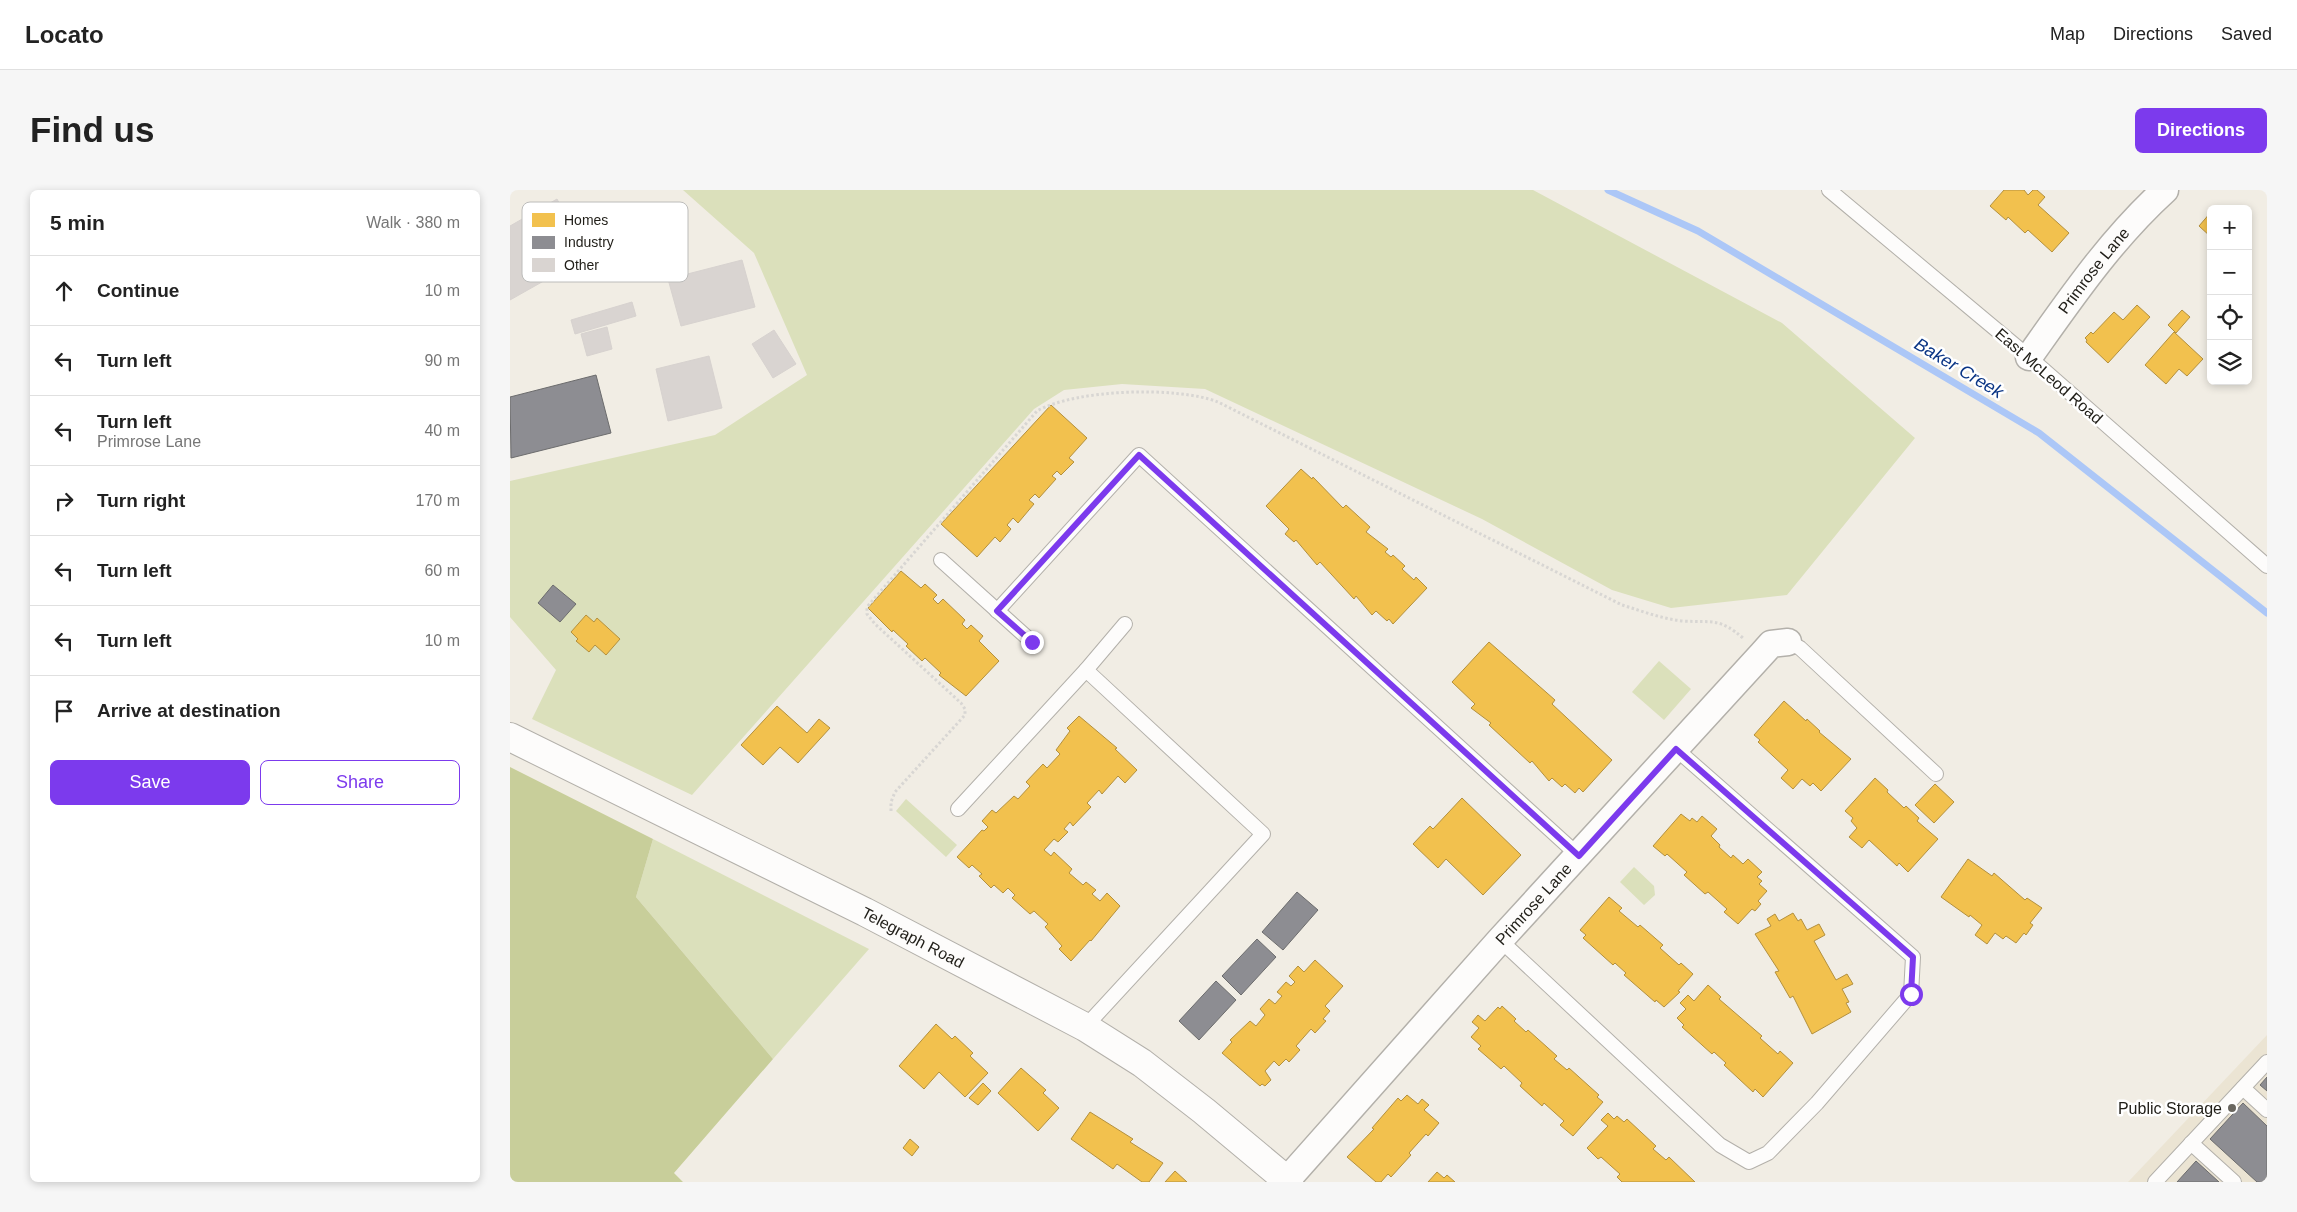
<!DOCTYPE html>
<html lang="en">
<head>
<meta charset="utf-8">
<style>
  :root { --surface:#fff; --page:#f6f6f6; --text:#222; --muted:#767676; --line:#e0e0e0; --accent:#7c3aed }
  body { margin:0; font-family:Helvetica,sans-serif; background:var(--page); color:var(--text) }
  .controls { position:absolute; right:15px; top:15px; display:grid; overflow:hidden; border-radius:8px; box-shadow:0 2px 8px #0003 }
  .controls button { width:45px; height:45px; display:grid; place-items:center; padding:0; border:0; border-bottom:1px solid var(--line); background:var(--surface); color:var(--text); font:25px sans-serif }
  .stop { position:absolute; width:15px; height:15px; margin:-11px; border:4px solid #7c3aed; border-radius:50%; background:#fff }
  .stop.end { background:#7c3aed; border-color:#fff; box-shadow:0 1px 5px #0008 }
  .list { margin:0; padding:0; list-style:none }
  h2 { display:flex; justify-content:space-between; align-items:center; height:65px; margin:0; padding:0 20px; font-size:21px }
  h2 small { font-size:16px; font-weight:400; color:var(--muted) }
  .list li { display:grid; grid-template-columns:32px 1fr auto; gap:15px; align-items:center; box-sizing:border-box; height:70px; padding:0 20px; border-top:1px solid var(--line) }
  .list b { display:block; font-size:19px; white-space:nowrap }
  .list p { margin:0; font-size:16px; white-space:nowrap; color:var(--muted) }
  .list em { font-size:16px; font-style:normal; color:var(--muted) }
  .actions { display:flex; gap:10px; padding:15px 20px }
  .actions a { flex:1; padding:11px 0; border:1px solid var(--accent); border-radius:8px; text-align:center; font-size:18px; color:var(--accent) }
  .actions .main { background:var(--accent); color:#fff }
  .icon { flex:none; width:28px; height:28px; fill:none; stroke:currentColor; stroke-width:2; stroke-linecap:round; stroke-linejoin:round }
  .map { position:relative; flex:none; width:1757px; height:992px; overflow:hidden; border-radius:8px }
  header { display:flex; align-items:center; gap:30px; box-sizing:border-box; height:70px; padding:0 25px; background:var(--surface); border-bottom:1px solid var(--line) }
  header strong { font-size:24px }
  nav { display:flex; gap:28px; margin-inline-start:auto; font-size:18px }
  .intro { display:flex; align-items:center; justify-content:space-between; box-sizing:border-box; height:120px; padding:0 30px }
  h1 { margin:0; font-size:35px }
  .button { padding:12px 22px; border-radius:8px; background:var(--accent); color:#fff; font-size:18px; font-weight:700 }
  main { display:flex; gap:30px; padding:0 30px }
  aside { flex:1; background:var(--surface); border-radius:8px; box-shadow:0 2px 8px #0003 }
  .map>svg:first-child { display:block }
  .built { fill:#ebe4d3 }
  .green { fill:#dbe0bb }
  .forest { fill:#c8ce9a }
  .homes { fill:#f2c14e; stroke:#b3903e }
  .industry { fill:#8d8d92; stroke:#6c6c6d }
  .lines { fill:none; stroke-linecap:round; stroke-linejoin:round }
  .stream { stroke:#acc7f7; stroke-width:7 }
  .building { fill:#d9d4d1; stroke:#d7d2cf }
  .service-casing { stroke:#b3b0aa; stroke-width:16 }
  .minor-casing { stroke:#b3b0aa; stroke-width:29 }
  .tertiary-casing { stroke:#b3b0aa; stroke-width:30 }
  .path { stroke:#d8d6d3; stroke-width:3; stroke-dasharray:2.5 2.5; stroke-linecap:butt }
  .service { stroke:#fdfcfb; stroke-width:14 }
  .minor { stroke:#fdfcfb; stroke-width:26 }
  .tertiary { stroke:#fdfcfb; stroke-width:28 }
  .route { stroke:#7c3aed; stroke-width:6 }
  .poi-dot { fill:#69665f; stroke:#fff; stroke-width:2 }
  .labels { text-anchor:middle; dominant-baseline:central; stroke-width:5; stroke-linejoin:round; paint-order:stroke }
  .street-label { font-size:16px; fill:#201e18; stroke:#fff }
  .poi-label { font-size:16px; fill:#201e18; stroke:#fff; text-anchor:end }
  .water-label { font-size:18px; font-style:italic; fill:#0a3585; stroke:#fff }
  .key { fill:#fff; stroke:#bcbcba; stroke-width:1 }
  .key-label { font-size:14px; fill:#201e18 }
</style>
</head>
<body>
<header>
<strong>Locato</strong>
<nav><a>Map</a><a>Directions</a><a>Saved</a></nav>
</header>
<div class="intro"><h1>Find us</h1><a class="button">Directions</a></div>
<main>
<aside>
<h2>5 min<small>Walk · 380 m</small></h2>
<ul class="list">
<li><svg class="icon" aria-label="ahead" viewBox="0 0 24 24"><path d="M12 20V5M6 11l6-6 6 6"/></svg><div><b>Continue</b></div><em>10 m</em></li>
<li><svg class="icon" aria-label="left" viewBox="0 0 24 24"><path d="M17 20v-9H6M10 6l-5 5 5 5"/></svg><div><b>Turn left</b></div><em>90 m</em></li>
<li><svg class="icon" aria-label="left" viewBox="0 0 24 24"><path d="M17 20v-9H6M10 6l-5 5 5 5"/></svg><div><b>Turn left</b><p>Primrose Lane</p></div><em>40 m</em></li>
<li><svg class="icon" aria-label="right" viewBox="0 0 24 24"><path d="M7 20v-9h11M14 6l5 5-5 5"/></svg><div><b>Turn right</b></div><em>170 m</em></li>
<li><svg class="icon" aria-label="left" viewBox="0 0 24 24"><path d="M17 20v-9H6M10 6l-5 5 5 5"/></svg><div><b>Turn left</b></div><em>60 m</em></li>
<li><svg class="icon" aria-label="left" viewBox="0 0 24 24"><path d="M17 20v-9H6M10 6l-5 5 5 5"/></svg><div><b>Turn left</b></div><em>10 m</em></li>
<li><svg class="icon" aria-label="arrive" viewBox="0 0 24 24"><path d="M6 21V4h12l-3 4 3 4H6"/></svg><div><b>Arrive at destination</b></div></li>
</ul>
<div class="actions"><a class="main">Save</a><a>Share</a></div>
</aside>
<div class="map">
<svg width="1757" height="992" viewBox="0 0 1757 992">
  <rect width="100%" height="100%" fill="#f1ede4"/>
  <path class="built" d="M 1757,845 L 1757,992 L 1618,992 Z"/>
  <g class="green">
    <path d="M 173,0 L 1023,0 L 1272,133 L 1405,248 L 1277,405 L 1161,418 L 1102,400 L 972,329 L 695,199 L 612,194 L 554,200 L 524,219 L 182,605 L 22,529 L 46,480 L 0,427 L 0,291 L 205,245 L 297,185 L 244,63 Z"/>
    <path d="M 1149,471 L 1181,499 L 1154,530 L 1122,502 Z"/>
    <path d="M 396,609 L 447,655 L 436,667 L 386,621 Z"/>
    <path d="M 143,649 L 359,759 L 263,869 L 126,707 Z"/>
    <path d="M 1124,677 L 1144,696 L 1145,705 L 1134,715 L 1110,692 Z"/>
  </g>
  <path class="forest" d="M 0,577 L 143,649 L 126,707 L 263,869 L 164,983 L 173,992 L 0,992 Z"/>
  <g class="homes">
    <path d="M 1494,0 L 1514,0 L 1518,5 L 1523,0 L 1527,0 L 1535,7 L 1528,15 L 1559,43 L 1542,62 L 1518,40 L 1515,43 L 1498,27 L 1496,30 L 1480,16 Z"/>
    <path d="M 1701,22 L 1701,47 L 1689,36 Z"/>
    <path d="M 1627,115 L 1640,127 L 1598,173 L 1576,152 L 1577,150 L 1575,148 L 1581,142 L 1583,144 L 1604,122 L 1613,130 Z"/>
    <path d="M 1672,120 L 1680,127 L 1666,143 L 1658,135 Z"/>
    <path d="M 1664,142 L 1693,169 L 1677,186 L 1669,179 L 1656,194 L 1635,175 Z"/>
    <path d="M 541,215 L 577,248 L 559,268 L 564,272 L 551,285 L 547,281 L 542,286 L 546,289 L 529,308 L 525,304 L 519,310 L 524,314 L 508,333 L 503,328 L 497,335 L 501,339 L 490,352 L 485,347 L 467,367 L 431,334 Z"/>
    <path d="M 791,279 L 802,289 L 803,287 L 833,318 L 836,315 L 860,337 L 856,342 L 878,359 L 875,362 L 881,367 L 883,365 L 895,376 L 892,379 L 904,390 L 906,387 L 917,398 L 883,434 L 879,429 L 877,431 L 866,421 L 862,425 L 846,406 L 844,409 L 810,372 L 807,375 L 786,350 L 784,352 L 775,344 L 779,339 L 756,316 Z"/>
    <path d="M 391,381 L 411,398 L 415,394 L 427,405 L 423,409 L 428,414 L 433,409 L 455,430 L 452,434 L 457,439 L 461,435 L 473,446 L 469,451 L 489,471 L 456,506 L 429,485 L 431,483 L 415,468 L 412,471 L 396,456 L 398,454 L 383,440 L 382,442 L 358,418 Z"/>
    <path d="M 76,425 L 84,432 L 87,428 L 110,449 L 96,465 L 85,455 L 79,462 L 66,451 L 68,449 L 61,442 Z"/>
    <path d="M 979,452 L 1045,510 L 1042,514 L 1102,570 L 1073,602 L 1069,598 L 1065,603 L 1055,594 L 1052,597 L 1042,588 L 1039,591 L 1022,571 L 1020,573 L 979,535 L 981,533 L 961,518 L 965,514 L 942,492 Z"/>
    <path d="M 1274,511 L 1296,531 L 1297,529 L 1310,541 L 1309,542 L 1341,569 L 1311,601 L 1303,593 L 1300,596 L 1292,589 L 1283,599 L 1271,588 L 1278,580 L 1248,552 L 1250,550 L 1244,545 Z"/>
    <path d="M 267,516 L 297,543 L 309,529 L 320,538 L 288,573 L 270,557 L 253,575 L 231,555 Z"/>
    <path d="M 569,526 L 607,558 L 605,559 L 627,580 L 615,593 L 608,586 L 592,604 L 589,600 L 577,613 L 581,617 L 563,636 L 560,632 L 554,639 L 558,642 L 548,652 L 544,649 L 534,660 L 541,666 L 544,662 L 562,679 L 559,683 L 573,695 L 576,692 L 586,700 L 582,704 L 590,711 L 597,703 L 610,716 L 581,751 L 580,750 L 561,771 L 549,759 L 552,756 L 535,737 L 538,734 L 524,721 L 520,724 L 502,708 L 505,705 L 498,698 L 493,703 L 484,695 L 481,698 L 469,686 L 472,684 L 462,675 L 459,678 L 447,667 L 472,640 L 474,641 L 478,637 L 472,631 L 482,620 L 486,623 L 504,606 L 508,609 L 520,596 L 516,592 L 533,574 L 537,578 L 550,564 L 546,560 L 560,541 L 557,538 Z"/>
    <path d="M 1365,588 L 1378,600 L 1377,602 L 1394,618 L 1396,616 L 1409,628 L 1407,631 L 1428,649 L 1398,682 L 1389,673 L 1387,676 L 1359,650 L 1352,658 L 1339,647 L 1347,638 L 1341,631 L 1343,628 L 1335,621 Z"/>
    <path d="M 1425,594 L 1444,612 L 1424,633 L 1405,615 Z"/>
    <path d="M 952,608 L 1011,665 L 973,705 L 936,669 L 928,678 L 903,654 L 920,636 L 923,639 Z"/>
    <path d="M 1171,624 L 1180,631 L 1182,628 L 1187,632 L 1192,626 L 1207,639 L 1201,646 L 1210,655 L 1209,657 L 1221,668 L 1223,665 L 1233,674 L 1238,669 L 1252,682 L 1247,687 L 1252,691 L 1249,694 L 1257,701 L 1248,711 L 1251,714 L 1245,721 L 1242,719 L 1228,734 L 1214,722 L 1217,719 L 1198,702 L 1195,704 L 1174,685 L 1177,682 L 1157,664 L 1155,666 L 1143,656 Z"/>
    <path d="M 1458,669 L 1482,686 L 1484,683 L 1515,710 L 1517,708 L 1532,718 L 1520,733 L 1523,735 L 1516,745 L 1514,743 L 1506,753 L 1496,746 L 1493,749 L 1485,743 L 1477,754 L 1465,745 L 1472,735 L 1460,725 L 1459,727 L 1431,707 Z"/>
    <path d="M 1099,707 L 1112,718 L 1109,721 L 1128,737 L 1130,735 L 1153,755 L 1150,758 L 1169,775 L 1171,773 L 1183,784 L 1168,801 L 1170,802 L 1154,817 L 1146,810 L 1145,812 L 1114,785 L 1116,783 L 1105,773 L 1103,775 L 1073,748 L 1076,745 L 1070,740 Z"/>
    <path d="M 1283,723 L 1288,731 L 1291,729 L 1297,740 L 1309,734 L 1315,745 L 1304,751 L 1326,790 L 1337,784 L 1343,794 L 1332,799 L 1339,812 L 1336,813 L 1341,822 L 1302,844 L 1283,806 L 1280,808 L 1265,782 L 1269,781 L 1245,744 L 1261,736 L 1257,729 L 1265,724 L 1269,731 Z"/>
    <path d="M 805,770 L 833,796 L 815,816 L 820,821 L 813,829 L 816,831 L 805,843 L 801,839 L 786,856 L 790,860 L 779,872 L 776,869 L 769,876 L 764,871 L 755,881 L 761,890 L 755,896 L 752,894 L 750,896 L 712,863 L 722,852 L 720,850 L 740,831 L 746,836 L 755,825 L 750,819 L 759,809 L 765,814 L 772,806 L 767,802 L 776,792 L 781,796 L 785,792 L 779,786 L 788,776 L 794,782 Z"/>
    <path d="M 1198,795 L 1211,807 L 1209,809 L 1252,846 L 1250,848 L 1268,864 L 1270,861 L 1283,873 L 1253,907 L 1245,899 L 1243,902 L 1214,875 L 1216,873 L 1204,862 L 1202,864 L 1172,837 L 1174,835 L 1167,828 L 1176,819 L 1170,813 L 1178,805 L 1184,811 Z"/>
    <path d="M 992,816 L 1006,829 L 1004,831 L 1016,842 L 1018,840 L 1047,866 L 1044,869 L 1057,880 L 1059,878 L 1089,905 L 1087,907 L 1093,912 L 1063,946 L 1050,935 L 1054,931 L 1034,913 L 1032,916 L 1010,896 L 1012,893 L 994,876 L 991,879 L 968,859 L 971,856 L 961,847 L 969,838 L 962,832 L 968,825 L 975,831 L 988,817 L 990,819 Z"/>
    <path d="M 426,834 L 442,849 L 445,846 L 463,863 L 460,866 L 478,883 L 455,907 L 429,882 L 414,899 L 389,876 Z"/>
    <path d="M 511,878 L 536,900 L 533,903 L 549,918 L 528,941 L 488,903 Z"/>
    <path d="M 473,893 L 481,901 L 468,915 L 459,908 Z"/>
    <path d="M 897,905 L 908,914 L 912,909 L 919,915 L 914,920 L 929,933 L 918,946 L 916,944 L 899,963 L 901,965 L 881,987 L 878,984 L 871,992 L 866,992 L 837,967 L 864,939 L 862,938 L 888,908 L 891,911 Z"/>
    <path d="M 580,922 L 623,949 L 620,952 L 653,973 L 639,992 L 632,992 L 607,974 L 603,979 L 561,949 Z"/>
    <path d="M 1098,923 L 1104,929 L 1107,926 L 1114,932 L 1117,929 L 1146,956 L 1143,959 L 1156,970 L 1159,967 L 1185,992 L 1112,992 L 1107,987 L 1110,984 L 1091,967 L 1088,969 L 1077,958 L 1098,936 L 1091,930 Z"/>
    <path d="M 400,949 L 409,957 L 402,966 L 393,958 Z"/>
    <path d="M 665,981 L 677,992 L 655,992 Z"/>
    <path d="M 927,982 L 934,988 L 937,985 L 945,992 L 918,992 Z"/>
  </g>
  <g class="industry">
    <path d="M 86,185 L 101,243 L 1,268 L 0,207 Z"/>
    <path d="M 43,395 L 66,414 L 50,432 L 28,413 Z"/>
    <path d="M 787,702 L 808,720 L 773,760 L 752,742 Z"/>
    <path d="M 747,749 L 766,767 L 731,805 L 712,786 Z"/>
    <path d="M 706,791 L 726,810 L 689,850 L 669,831 Z"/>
    <path d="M 1757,887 L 1757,901 L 1750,895 Z"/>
    <path d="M 1733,913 L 1757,936 L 1757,992 L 1747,992 L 1700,949 Z"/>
    <path d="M 1686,971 L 1709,992 L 1667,992 Z"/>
  </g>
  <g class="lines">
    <path class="stream" d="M 1098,0 L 1188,41 L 1529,243 L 1757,423"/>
  </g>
  <g class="building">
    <path d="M 47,9 L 70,50 L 115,25 L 130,53 L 85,78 L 78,66 L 0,110 L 0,36 Z"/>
    <path d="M 232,70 L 245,117 L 171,136 L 158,89 Z"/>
    <path d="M 122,112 L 126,126 L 65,144 L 61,130 Z"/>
    <path d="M 97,137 L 102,159 L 77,166 L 71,144 Z"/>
    <path d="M 264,140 L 286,174 L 263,188 L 242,154 Z"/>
    <path d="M 199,166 L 212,218 L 158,231 L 146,179 Z"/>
  </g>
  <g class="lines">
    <g class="service-casing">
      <g id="service">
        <path d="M 1319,0 L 1519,167 L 1757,376"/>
        <path d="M 431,370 L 522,452"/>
        <path d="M 487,421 L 629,265 L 1069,666"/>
        <path d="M 1278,452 L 1290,458 L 1426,584"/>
        <path d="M 576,480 L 615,434"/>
        <path d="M 448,619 L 576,480 L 753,644 L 575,837"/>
        <path d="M 990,750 L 1210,955 L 1239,972 L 1258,963 L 1307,913 L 1401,804 L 1403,767 L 1166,559"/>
        <path d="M 1733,898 L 1757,920"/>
        <path d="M 1681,953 L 1724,992"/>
        <path d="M 1645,992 L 1757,872"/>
      </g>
    </g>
    <g class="minor-casing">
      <g id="minor">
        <path id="s1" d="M 1519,167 C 1561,108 1601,49 1655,0"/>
        <path id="s2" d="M 777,990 L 990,750 L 1252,464 L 1261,454 L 1278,452"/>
      </g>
    </g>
    <g class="tertiary-casing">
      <g id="tertiary">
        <path id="s3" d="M 0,547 L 355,722 L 575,837 L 632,873 L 694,921 L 779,992"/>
      </g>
    </g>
    <path class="path" d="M 381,621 L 381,612 L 385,602 L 455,525 L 455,519 L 451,513 L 365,434 L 357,424 L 357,417 L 527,221 C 566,199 667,196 708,212 L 1112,415 C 1132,421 1152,429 1173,431 C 1203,433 1209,427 1234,449"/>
    <use href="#service" class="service"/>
    <use href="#minor" class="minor"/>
    <use href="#tertiary" class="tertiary"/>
  </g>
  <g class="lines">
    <path class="route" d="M 522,452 L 487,421 L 629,265 L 1069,666 L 1166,559 L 1403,767 L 1401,804"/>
  </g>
  <circle class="poi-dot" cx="1722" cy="918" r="5"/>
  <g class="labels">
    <g class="street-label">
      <text stroke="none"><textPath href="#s1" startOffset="108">Primrose Lane</textPath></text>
      <text transform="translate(1539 186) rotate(41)">East McLeod Road</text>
      <text stroke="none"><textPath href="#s2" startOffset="370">Primrose Lane</textPath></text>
      <text stroke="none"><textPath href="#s3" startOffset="450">Telegraph Road</textPath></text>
    </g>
    <g class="poi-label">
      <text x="1712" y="918">Public Storage</text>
    </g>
    <g class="water-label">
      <text transform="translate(1449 178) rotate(31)">Baker Creek</text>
    </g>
  </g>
  <rect x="12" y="12" width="166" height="80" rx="8" class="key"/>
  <rect x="22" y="23" width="23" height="14" fill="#f2c14e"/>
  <rect x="22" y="46" width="23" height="13" fill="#8d8d92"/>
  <rect x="22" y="68" width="23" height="14" fill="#d9d4d1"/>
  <g class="key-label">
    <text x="54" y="35">Homes</text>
    <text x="54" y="57">Industry</text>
    <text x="54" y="80">Other</text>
  </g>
</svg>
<div class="controls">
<button>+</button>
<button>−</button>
<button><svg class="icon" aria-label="locate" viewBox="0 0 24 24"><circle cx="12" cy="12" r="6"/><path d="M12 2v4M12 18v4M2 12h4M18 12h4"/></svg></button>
<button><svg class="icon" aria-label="layers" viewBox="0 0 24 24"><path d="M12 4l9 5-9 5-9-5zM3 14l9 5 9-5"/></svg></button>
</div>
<div class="stop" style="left:1401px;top:804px"></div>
<div class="stop end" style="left:522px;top:452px"></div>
</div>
</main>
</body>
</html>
